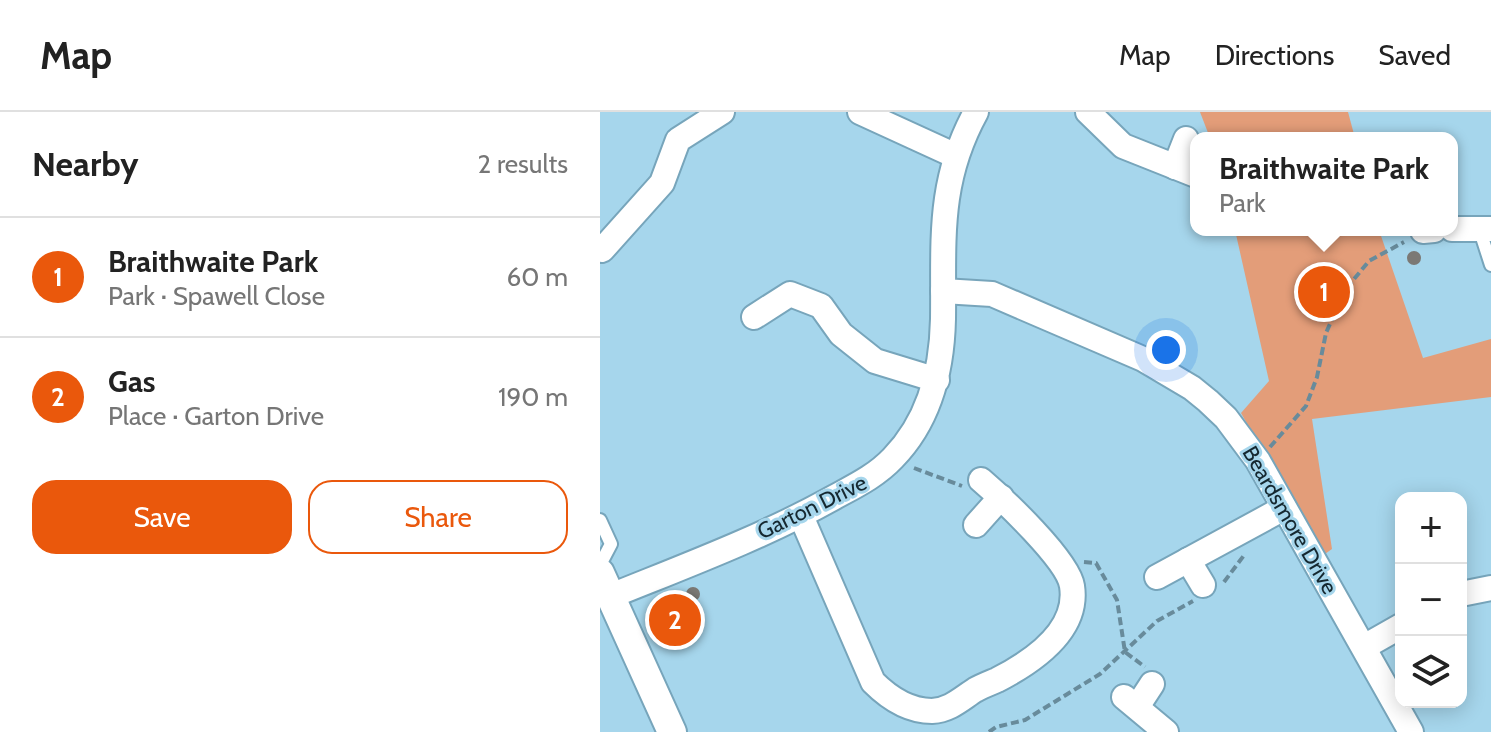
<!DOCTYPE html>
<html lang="en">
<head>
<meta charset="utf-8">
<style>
  :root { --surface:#fff; --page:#f6f6f6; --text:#222; --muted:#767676; --line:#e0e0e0; --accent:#ea580c }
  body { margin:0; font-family:Cabin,sans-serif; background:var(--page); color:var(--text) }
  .controls { position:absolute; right:24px; bottom:24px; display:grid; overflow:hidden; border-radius:16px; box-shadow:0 4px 20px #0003 }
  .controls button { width:72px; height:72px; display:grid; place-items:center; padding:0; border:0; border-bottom:2px solid var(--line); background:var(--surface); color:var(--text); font:40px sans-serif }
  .you { position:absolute; left:566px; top:238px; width:28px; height:28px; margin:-20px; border:6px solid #fff; border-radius:50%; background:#1a73e8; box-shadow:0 0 0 12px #1a73e833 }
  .badge { display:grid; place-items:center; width:52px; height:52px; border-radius:50%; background:var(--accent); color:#fff; font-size:26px; font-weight:700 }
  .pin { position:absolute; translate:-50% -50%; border:4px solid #fff; box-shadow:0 2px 8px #0006 }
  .popup { position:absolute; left:590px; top:20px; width:268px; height:104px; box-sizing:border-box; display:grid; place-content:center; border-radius:16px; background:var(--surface); filter:drop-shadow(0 2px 6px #0005); font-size:26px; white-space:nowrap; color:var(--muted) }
  .popup b { font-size:30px; color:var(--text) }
  .popup::after { content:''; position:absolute; left:50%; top:100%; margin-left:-16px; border:16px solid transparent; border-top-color:var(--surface) }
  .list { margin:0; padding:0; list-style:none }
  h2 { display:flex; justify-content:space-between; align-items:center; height:104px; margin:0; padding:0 32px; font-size:34px }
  h2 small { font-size:26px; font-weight:400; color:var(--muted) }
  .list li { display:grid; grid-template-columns:52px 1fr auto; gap:24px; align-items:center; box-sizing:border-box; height:120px; padding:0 32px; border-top:2px solid var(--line) }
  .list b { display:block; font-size:30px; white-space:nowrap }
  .list p { margin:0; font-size:26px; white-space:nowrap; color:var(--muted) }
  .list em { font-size:26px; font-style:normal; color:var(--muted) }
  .actions { display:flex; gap:16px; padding:24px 32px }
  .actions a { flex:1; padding:18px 0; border:2px solid var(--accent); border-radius:24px; text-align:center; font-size:28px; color:var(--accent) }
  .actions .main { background:var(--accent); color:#fff }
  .icon { flex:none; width:44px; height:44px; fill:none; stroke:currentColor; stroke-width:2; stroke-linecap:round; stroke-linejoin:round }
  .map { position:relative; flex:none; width:891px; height:620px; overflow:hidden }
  header { display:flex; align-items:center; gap:48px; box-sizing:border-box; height:112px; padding:0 40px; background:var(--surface); border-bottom:2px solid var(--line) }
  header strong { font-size:38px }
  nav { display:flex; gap:44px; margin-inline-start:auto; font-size:28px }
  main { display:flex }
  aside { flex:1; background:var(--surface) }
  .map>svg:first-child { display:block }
  .green { fill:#e39d79 }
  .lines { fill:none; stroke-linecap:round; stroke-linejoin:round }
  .service-casing { stroke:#77a5bb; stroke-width:16 }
  .minor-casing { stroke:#77a5bb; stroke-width:28 }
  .tertiary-casing { stroke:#77a5bb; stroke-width:32 }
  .path { stroke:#688b9b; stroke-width:4; stroke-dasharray:8 4; stroke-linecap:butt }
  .service { stroke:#fff; stroke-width:12 }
  .minor { stroke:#fff; stroke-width:24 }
  .tertiary { stroke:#fff; stroke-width:28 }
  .tree { fill:#7b7975 }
  .labels { text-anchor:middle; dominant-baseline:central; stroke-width:6; stroke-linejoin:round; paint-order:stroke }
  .street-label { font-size:22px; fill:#152830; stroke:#a6d6ec }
</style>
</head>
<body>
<header>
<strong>Map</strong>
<nav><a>Map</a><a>Directions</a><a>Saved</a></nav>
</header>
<main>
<aside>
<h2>Nearby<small>2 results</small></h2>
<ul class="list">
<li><span class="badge">1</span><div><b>Braithwaite Park</b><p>Park · Spawell Close</p></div><em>60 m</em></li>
<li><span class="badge">2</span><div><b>Gas</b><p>Place · Garton Drive</p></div><em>190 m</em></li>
</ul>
<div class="actions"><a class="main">Save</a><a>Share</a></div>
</aside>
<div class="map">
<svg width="891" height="620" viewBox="0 0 891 620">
  <rect width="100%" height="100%" fill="#a6d6ec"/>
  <g class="green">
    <path d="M 600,0 L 748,0 L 755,26 L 610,26 Z"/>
    <path d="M 635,118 L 779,118 L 823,246 L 891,227 L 891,285 L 712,307 L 732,437 L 722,444 L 641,301 L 669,269 Z"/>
  </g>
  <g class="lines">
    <g class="service-casing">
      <g id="service">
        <path d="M 880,119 L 891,153"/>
        <path d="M 0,408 L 11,432 L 0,453"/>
      </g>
    </g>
    <g class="minor-casing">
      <g id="minor">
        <path d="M 260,0 L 356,44"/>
        <path d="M 488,0 L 523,34 L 596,63"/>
        <path d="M 575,55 L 586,27"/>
        <path d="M 852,117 L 891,117"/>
        <path d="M 823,119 L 834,118"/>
        <path d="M 0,137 L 2,138 L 62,71 L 78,28 L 122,0"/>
        <path d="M 343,179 L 392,182 L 543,247 L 592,276 L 608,289 L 626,306 L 658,349 L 811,620"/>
        <path d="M 154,205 L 190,182 L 221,194 L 241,222 L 275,249 L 337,268"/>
        <path d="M 201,404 L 273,570 C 289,586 308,599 332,599 C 350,598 361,587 375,578 C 382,574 390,571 397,568 C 432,550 479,519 472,474 C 468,448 403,387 381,368"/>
        <path d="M 376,413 L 401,385"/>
        <path d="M 588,448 L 603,473"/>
        <path d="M 557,465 L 684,396"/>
        <path d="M 861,482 L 891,476"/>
        <path d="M 11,484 C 85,454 163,425 233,386 C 255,374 276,364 293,346 C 330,308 342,258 343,207 C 344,129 337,71 376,0"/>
        <path d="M 764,535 L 801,514"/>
        <path d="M 524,585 L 566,620"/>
        <path d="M 537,595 L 552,572"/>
      </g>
    </g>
    <g class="tertiary-casing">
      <path id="tertiary" d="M 0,461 L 72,620"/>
    </g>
    <g class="path">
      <path d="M 670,335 L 706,294 L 717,265 L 726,221 L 745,178 L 769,149 L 804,130"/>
      <path d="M 314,356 L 362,374"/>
      <path d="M 484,450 L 496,451 L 517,488 L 525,540 L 545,555"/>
      <path d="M 624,470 L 645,442"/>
      <path d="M 389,620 L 396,615 L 425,608 L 500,562 L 557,509 L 593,489"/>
    </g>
    <use href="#service" class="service"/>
    <use href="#minor" class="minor"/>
    <use href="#tertiary" class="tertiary"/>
  </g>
  <g class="tree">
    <circle cx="814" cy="146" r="7"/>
    <circle cx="93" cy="482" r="7"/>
  </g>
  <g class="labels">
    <g class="street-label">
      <text transform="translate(212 395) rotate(-26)">Garton Drive</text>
      <text transform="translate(690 408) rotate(60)">Beardsmore Drive</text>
    </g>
  </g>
</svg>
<div class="controls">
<button>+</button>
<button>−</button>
<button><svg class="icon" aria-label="layers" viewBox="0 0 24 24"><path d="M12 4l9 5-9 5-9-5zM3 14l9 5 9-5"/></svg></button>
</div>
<div class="you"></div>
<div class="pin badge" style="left:724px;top:180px">1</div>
<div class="popup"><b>Braithwaite Park</b>Park</div>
<div class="pin badge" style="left:75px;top:508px">2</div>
</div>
</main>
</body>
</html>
